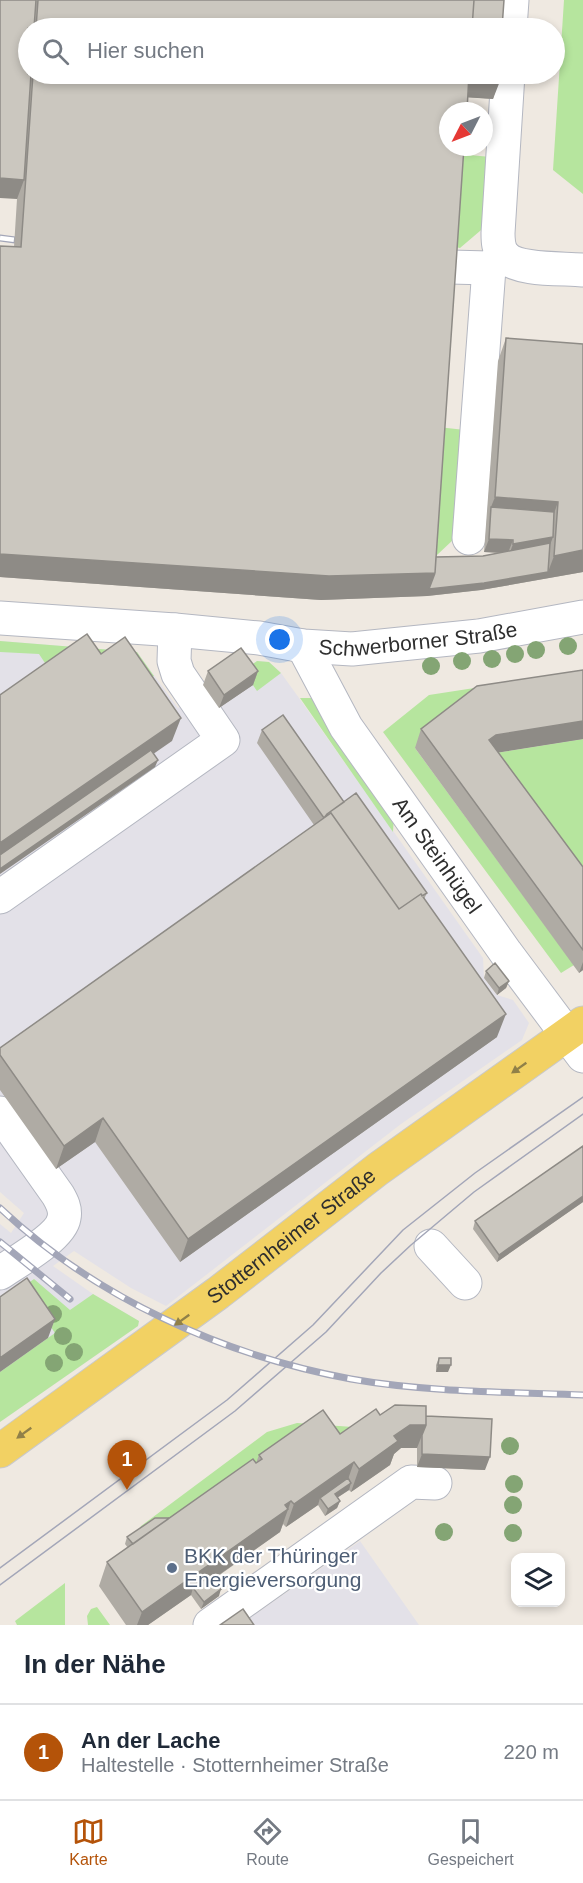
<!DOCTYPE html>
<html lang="de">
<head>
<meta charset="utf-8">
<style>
	body { margin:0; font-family:Helvetica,sans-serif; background:#f6f6f7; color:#1f2937 }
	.controls { position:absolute; right:18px; bottom:18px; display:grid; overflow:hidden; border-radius:12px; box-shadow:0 3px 9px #0003 }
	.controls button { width:54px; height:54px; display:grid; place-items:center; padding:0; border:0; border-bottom:2px solid #e0e1e3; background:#fff; color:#1f2937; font:30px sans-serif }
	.compass { position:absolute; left:439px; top:102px; width:54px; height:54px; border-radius:50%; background:#fff; box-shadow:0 3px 9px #0003; rotate:228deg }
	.you { position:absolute; left:280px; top:640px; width:21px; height:21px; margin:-15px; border:4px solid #fff; border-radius:50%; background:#1a73e8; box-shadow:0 0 0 9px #1a73e833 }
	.badge { display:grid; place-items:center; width:39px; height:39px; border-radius:50%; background:#b45309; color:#fff; font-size:20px; font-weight:700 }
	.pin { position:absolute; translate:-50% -50px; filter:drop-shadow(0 2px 3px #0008) }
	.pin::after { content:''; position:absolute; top:32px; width:21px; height:18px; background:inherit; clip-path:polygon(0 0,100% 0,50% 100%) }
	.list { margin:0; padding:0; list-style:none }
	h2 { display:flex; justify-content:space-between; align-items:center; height:78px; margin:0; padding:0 24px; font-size:26px }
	h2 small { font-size:20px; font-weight:400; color:#747a83 }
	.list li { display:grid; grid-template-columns:39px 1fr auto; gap:18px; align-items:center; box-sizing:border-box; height:96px; padding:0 24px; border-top:2px solid #e0e1e3 }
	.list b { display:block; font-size:22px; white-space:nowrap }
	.list p { margin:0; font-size:20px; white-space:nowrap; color:#747a83 }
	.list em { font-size:20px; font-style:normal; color:#747a83 }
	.icon { flex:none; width:33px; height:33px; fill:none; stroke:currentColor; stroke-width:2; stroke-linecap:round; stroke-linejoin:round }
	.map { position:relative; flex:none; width:583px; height:1625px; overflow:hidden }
	.search { position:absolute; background:#fff; box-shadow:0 3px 9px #0003; left:18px; right:18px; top:18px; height:66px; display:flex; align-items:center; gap:15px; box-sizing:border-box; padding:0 21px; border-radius:33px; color:#747a83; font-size:22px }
	.sheet { height:174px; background:#fff }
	nav { display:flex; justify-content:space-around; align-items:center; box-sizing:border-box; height:84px; border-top:2px solid #e0e1e3; background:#fff; font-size:16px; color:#747a83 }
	nav a { display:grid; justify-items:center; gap:3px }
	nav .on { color:#b45309 }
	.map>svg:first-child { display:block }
</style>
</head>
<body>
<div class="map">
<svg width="583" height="1625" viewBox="0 0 583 1625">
	<rect width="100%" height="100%" fill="#efe9e1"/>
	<path fill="#e3e1e8" d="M0,641l137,11 41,56 27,-19 38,-19 14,-9 12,1 12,11 18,25 184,260 1,20 13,17 16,5 16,23 -7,17 -121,84 -235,182 -35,-18 -57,-37 -21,15 40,28 46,27 -1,5 -138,96v-198l11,9 13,-20 -24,-21z
		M360,1541l59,84h-179z"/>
	<path fill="#b6e59e" d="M564,0h19v194l-30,-24z
		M458,154l33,3 -4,68 -27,23 -9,-2z
		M438,427l27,3 -11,109 -17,16h-7z
		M0,641l137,11 17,24 -7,5 -94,-6 -14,-21 -39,-2z
		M257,661l12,1 12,11 -24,18 -14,-20z
		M583,671l-168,77 159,217 -13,8 -178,-241 46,-37z
		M300,698h12l82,117 -1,17z
		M583,739v157l-94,-142z
		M34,1279l36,31 23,-16 46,27 -1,5 -138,96v-50l55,-39 -32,-46z
		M297,1423l70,5 -195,106 -34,-3 3,-5 126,-94z
		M65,1583v42h-48l-2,-4z
		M97,1607l13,18h-22l-1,-9 4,-7z"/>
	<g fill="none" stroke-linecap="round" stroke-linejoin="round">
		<g stroke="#b4b7c1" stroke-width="35">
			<g id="minor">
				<path d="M510,28l2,-28"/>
				<path d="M508,74l-10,159c0,8 0,16 6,23 13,15 59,12 79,14"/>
				<path d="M450,267l39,1 15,-12"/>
				<path d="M469,538l20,-270"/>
				<path id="s1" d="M0,618l175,12 84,8 44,8 49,3 127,-13 104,-19"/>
				<path id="s2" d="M303,646l43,81 160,226 77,103"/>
				<path d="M0,897l223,-157 -45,-66 -4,-13 1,-31"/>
				<path d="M0,1113l58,82c4,7 8,14 6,23 -3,19 -48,44 -64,55"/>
				<path d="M431,1246l34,37"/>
				<path d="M210,1625l201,-143 24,1"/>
			</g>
		</g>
		<g stroke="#c9c9c9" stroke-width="35">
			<g id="major">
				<path id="s3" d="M0,1451l218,-158 160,-124 205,-146"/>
			</g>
		</g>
		<use href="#minor" stroke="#fff" stroke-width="33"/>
		<use href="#major" stroke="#f2d163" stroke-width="33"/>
		<path stroke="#a3a6b8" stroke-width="1.5" d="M0,1568l227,-168 86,-75 90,-95 72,-57 108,-76
			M0,1585l235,-174 91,-79 55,-59 30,-28 63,-53 109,-78"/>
		<g stroke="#a3a6b8" stroke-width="7">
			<path id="rail" d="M0,238l30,4
				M0,1208c96,90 222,147 351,171 74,13 157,13 232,16
				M0,1242l70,57"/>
		</g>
		<use href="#rail" stroke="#fff" stroke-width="4.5" stroke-dasharray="14" stroke-linecap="butt"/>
	</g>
	<g fill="#84a574">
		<circle cx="568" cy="646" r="9"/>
		<circle cx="536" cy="650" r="9"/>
		<circle cx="515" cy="654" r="9"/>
		<circle cx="492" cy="659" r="9"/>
		<circle cx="462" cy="661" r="9"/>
		<circle cx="431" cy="666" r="9"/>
		<circle cx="53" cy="1314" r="9"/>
		<circle cx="63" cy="1336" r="9"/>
		<circle cx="74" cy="1352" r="9"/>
		<circle cx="54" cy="1363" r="9"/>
		<circle cx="510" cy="1446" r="9"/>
		<circle cx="514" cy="1484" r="9"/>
		<circle cx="513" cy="1505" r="9"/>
		<circle cx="444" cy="1532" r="9"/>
		<circle cx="513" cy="1533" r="9"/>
	</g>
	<path fill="#afaba4" d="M0,0h504l-2,28h-474v46h472l-7,25 -26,-2 -31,460 47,-1 16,-3 -15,-1 14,-191 8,-23 77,234 -102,18 -54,6 -106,4 -321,-23v-331l14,1 3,-48z
		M583,670v69l-85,13 85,115v103l-4,3 -164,-225 6,-19z
		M208,671h50l-5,14 -34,23 -16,-23z
		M262,730l82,72 83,91 -3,6 73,138 -317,225 -85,-120 -39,27 -56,-79v-42l314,-223 -57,-82z
		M486,971l23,10 -3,7 -9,7 -13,-17z
		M583,1146v56l-86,60 -24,-33 2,-8z
		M439,1358l9,14h-12v-7z
		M380,1415l46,1 59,54 -68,-3v-19h-16l-7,6 -4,11 -39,27 -2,-2 -12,8 3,3 -3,7 -12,8 -7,-11 -32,22 -3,-3 -3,8 -66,47 5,17 -18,13 -10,-14 -43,30h-22l-27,-39 8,-24 21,-14 -3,-4 2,-7 41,-18 88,-56 3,-8 81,-21z"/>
	<path fill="#8e8b86" d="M469,78l31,3 -7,18 -31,-2z
		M0,178l24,2 -7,19 -17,-1z
		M495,497l63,5 -8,23 -59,-18z
		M553,537l-5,13 -40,8 5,-14z
		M489,539l24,1 -5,13 -24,-1z
		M583,550v22l-102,18 -54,6 -106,4 -321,-23v-23l435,19 113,-1 6,-16z
		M258,671l-5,14 -34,23 5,-13z
		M181,718l-9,23 -172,119v-17z
		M583,721v18l-94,15v-14l7,-5z
		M158,760l-3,7 -155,107v-5z
		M583,962v8l-4,3z
		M509,981l-3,7 -9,7 2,-7z
		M506,1014l-9,23 -317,225 8,-23z
		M103,1118l-8,24 -39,27 8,-23z
		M583,1196v6l-86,60 2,-7z
		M55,1319l-7,19 -48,34v-14z
		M438,1365h13l-3,7h-12z
		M410,1425h16l-9,23h-16l-7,6 -4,11 -39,27 8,-23 35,-33z
		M422,1454l68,3 -5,13 -68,-3z
		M354,1462l-8,23 -26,13 -2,7 -32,22 8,-23z
		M351,1483l-2,7 -17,11 3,-7z
		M291,1501l-11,31 -84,59 -3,-3 -2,7 -43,30h-11l5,-13z
		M340,1501l-3,7 -12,8 3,-7z
		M221,1589l-2,7 -18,13 3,-7z"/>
	<path fill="#cbc7bf" stroke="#8e8b86" stroke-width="1.5" d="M0,0h36l-2,28h-6v46h3l-7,106 -24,-2z
		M38,0h436l-2,28h-436z
		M474,0h30l-2,28h-30z
		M33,74h436l-2,37h-19v36h16l-29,426 -106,3 -329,-22v-308l21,1z
		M469,74h31v7l-31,-3z
		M506,338l77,6v206l-29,6 4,-54 -63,-5z
		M491,507l63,5 -1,25 -40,7v-4l-24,-1z
		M550,543l-2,29 -64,11 -55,6 6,-16 1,-16 47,-1z
		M87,634l14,20 24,-17 56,81 -181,125v-148z
		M241,648l17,23 -34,24 -16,-24z
		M583,670v51l-87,14 -7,5 94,127v83l-162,-221 56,-43z
		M283,715l61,87 -17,12 -3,4 -62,-88z
		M151,750l7,10 -158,109v-14z
		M356,793l71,100 -5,3 -1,-2 -22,15 -68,-96 -3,2 -1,-1z
		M331,813l68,96 22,-15 85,120 -318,225 -85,-121 -39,28 -64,-91v-7z
		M495,963l14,18 -10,7 -13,-17z
		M583,1146v50l-84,59 -24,-34z
		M27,1278l28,41 -55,39v-61z
		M439,1358h12v7h-13z
		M395,1405l31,1v19h-16l-16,11 4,5 -39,28 -5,-7 -60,42 -3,-3 -6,4 3,4 -146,103 -35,-50 146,-103 3,4 6,-4 -3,-4 64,-45 17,24 36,-25 4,6z
		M426,1416l66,3 -2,38 -68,-3v-19l4,-10z
		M348,1478l3,5 -16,11 5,7 -12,8 -8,-11z
		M155,1518h13v1l-35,25 -6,-7z
		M211,1575l10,14 -17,13 -11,-14z
		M243,1609l11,16h-34z"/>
	<defs><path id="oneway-solid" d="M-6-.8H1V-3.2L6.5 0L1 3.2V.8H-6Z" transform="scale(1.5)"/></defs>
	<g fill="#908048">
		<use href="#oneway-solid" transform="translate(519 1068) rotate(145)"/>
		<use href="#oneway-solid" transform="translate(182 1320) rotate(144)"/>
		<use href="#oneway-solid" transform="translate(24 1433) rotate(144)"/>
	</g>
	<circle fill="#5c6f8a" stroke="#fff" stroke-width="2" cx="172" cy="1568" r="6"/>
	<g text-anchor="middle" stroke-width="4.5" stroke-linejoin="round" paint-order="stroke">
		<g font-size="21" fill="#2e2e2e" stroke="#fff">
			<text dy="7" stroke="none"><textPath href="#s1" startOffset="420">Schwerborner Straße</textPath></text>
			<text dy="7" stroke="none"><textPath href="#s2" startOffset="249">Am Steinhügel</textPath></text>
			<text dy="7" stroke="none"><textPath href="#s3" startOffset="362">Stotternheimer Straße</textPath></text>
		</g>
		<g font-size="21" fill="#4e5e75" stroke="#fff" text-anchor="start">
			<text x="184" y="1563">BKK der Thüringer<tspan x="184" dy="24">Energieversorgung</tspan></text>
		</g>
	</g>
</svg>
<div class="controls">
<button><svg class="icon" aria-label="layers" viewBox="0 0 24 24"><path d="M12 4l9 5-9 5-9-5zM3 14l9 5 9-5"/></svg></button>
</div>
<svg class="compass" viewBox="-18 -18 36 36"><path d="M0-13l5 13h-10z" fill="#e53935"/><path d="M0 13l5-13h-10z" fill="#747a83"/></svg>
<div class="you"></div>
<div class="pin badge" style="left:127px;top:1490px">1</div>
<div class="search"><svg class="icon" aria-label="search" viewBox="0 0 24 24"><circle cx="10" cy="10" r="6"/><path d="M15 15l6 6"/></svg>Hier suchen</div>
</div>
<section class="sheet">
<h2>In der Nähe<small></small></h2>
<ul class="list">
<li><span class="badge">1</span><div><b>An der Lache</b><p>Haltestelle · Stotternheimer Straße</p></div><em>220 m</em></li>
</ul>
</section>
<nav>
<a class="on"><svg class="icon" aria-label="map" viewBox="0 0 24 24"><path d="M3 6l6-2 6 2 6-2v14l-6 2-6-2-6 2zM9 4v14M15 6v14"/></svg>Karte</a>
<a><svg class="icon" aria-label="directions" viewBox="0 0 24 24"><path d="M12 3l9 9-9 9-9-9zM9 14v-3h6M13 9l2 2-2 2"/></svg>Route</a>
<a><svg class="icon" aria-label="saved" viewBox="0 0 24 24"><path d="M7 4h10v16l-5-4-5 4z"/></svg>Gespeichert</a>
</nav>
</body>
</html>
